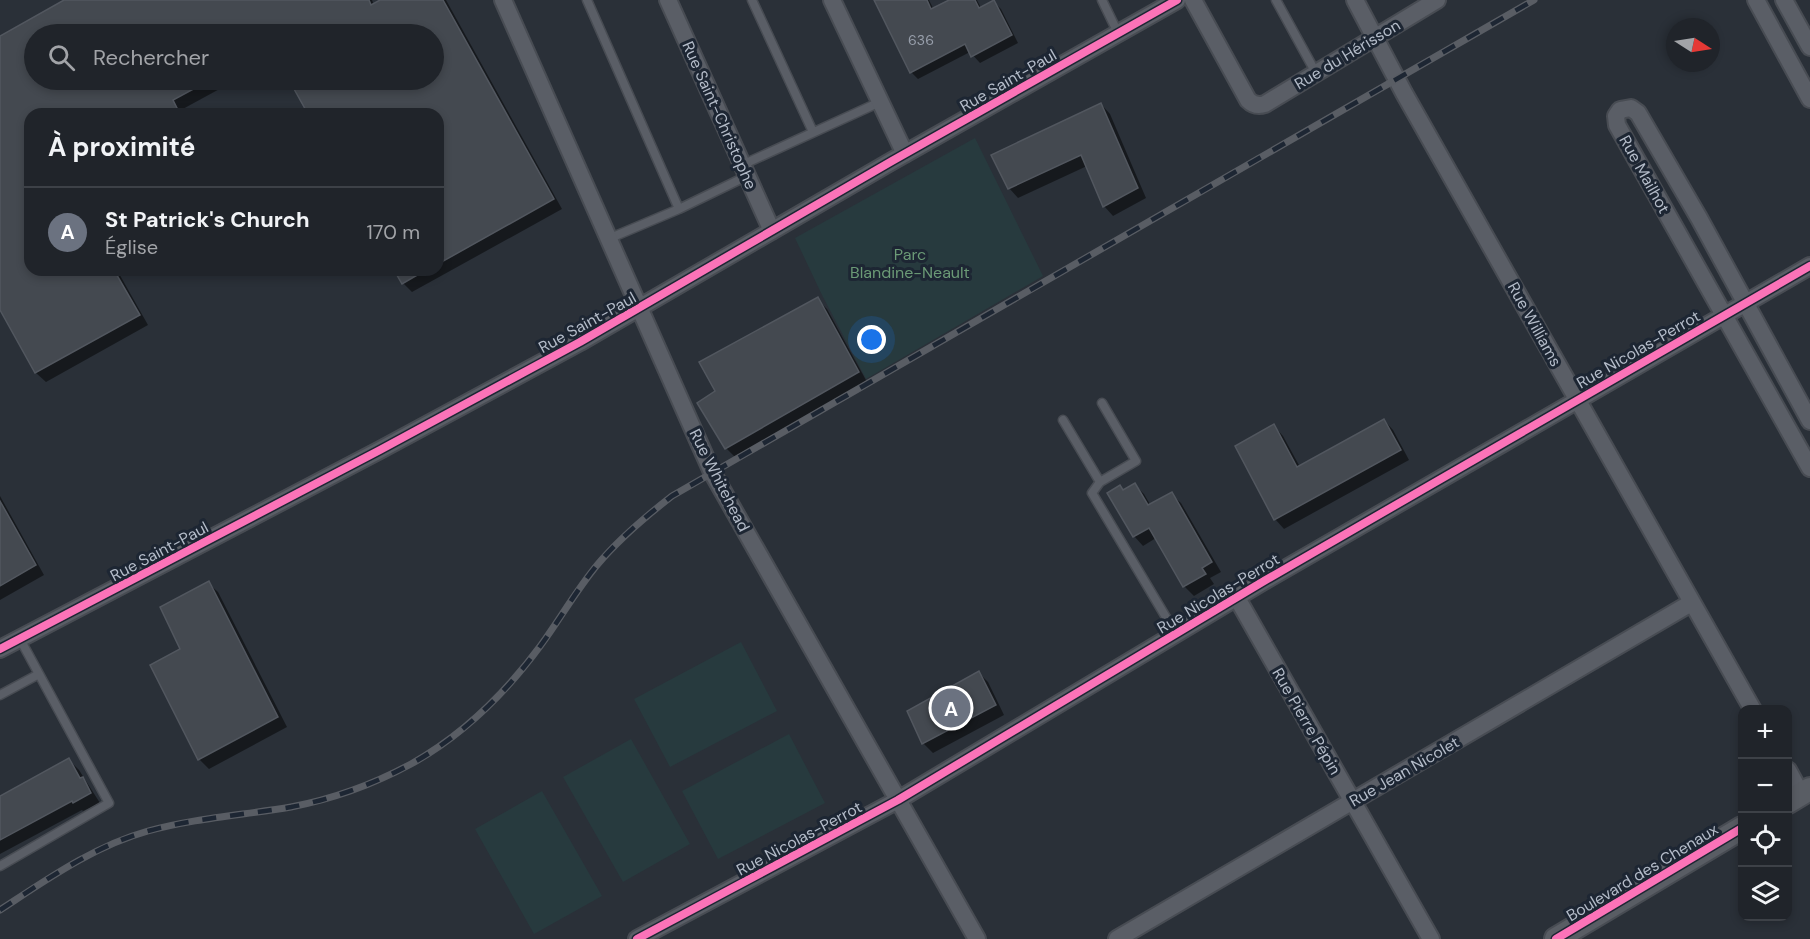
<!DOCTYPE html>
<html lang="fr">
<head>
<meta charset="utf-8">
<style>
	body { margin:0; font-family:"DM Sans",sans-serif; background:#282c32; color:#f1f3f6 }
	.controls { position:absolute; right:18px; bottom:18px; display:grid; overflow:hidden; border-radius:12px; box-shadow:0 3px 9px #0003 }
	.controls button { width:54px; height:54px; display:grid; place-items:center; padding:0; border:0; border-bottom:2px solid #3d4147; background:#20242a; color:#f1f3f6; font:30px sans-serif }
	.compass { position:absolute; left:1666px; top:18px; width:54px; height:54px; border-radius:50%; background:#20242a; box-shadow:0 3px 9px #0003; rotate:102deg }
	.you { position:absolute; left:872px; top:340px; width:21px; height:21px; margin:-15px; border:4px solid #fff; border-radius:50%; background:#1a73e8; box-shadow:0 0 0 9px #1a73e833 }
	.badge { display:grid; place-items:center; width:39px; height:39px; border-radius:50%; background:#2563eb; color:#fff; font-size:20px; font-weight:700 }
	.pin { position:absolute; translate:-50% -50%; border:3px solid #fff; box-shadow:0 2px 6px #0006 }
	.list { margin:0; padding:0; list-style:none }
	h2 { display:flex; justify-content:space-between; align-items:center; height:78px; margin:0; padding:0 24px; font-size:26px }
	h2 small { font-size:20px; font-weight:400; color:#a2a4a8 }
	.list li { display:grid; grid-template-columns:39px 1fr auto; gap:18px; align-items:center; box-sizing:border-box; height:90px; padding:0 24px; border-top:2px solid #3d4147 }
	.list b { display:block; font-size:22px; white-space:nowrap }
	.list p { margin:0; font-size:20px; white-space:nowrap; color:#a2a4a8 }
	.list em { font-size:20px; font-style:normal; color:#a2a4a8 }
	.icon { flex:none; width:33px; height:33px; fill:none; stroke:currentColor; stroke-width:2; stroke-linecap:round; stroke-linejoin:round }
	.map { position:relative; flex:none; width:1810px; height:939px; overflow:hidden }
	.search { position:absolute; background:#20242a; box-shadow:0 3px 9px #0003; left:24px; top:24px; width:420px; height:66px; display:flex; align-items:center; gap:15px; box-sizing:border-box; padding:0 21px; border-radius:33px; color:#a2a4a8; font-size:22px }
	.panel { position:absolute; background:#20242a; box-shadow:0 3px 9px #0003; left:24px; top:108px; width:420px; height:168px; border-radius:18px }
	.map>svg:first-child { display:block }
</style>
</head>
<body>
<div class="map">
<svg width="1810" height="939" viewBox="0 0 1810 939">
	<rect width="100%" height="100%" fill="#2a3038"/>
	<path fill="#273a3e" d="M975,138l68,138 -177,103 -44,-84 -27,-57z
		M741,642l36,69 -107,56 -36,-68z
		M789,734l36,69 -107,56 -36,-68z
		M631,739l59,105 -67,38 -60,-105z
		M542,791l60,105 -68,38 -59,-105z"/>
	<path fill="#0007" d="M67,0h305l2,5 9,-5h63l116,209 -150,83 -9,-9 -7,-13h42v-156h-128l-20,-34h144v-46h-400v46h202l-55,30 2,4h-153v156h87l31,55 -102,57 -10,-9 -36,-66v-270z
		M876,0h53l5,10 18,-10h25l4,8 13,-6 7,7 17,34 -38,20 -10,-11 -52,27 -7,-7z
		M1101,104l9,10 36,84 -33,18 -9,-10 -17,-40 -69,32 -9,-10z
		M817,299l10,10 40,73 -132,75 -9,-9 -9,-57z
		M1384,420l9,10 16,30 -125,69 -9,-10 -1,-93 9,10 17,31z
		M1135,485l9,9 7,12 20,-12 10,9 40,69 -11,6 4,6 -20,12 -9,-9 -29,-49 -13,8 -9,-10 -14,-49 4,4z
		M0,496l44,79 -44,25z
		M208,583l10,9 69,135 -78,42 -10,-10 -47,-93 30,-17z
		M979,673l9,9 16,33 -71,38 -10,-10 -14,-31z
		M69,760l10,10 21,33 -17,8 -1,-1 -82,44v-57z"/>
	<path fill="#444950" stroke="#52575f" stroke-width="1.5" d="M64,0h305l2,5 9,-5h63l111,199 -116,65v-150h-130l-19,-34h145v-46h-400v46h176l-37,20 7,14h-150v156h84l26,45 -105,58 -35,-63v-274z
		M874,0h53l4,9 18,-9h26l4,8 15,-8 18,35 -41,22 -6,-13 -55,29z
		M1101,103l37,85 -35,19 -22,-52 -73,34 -17,-34z
		M394,270h32l-24,14z
		M818,297l41,75 -134,77 -28,-46 18,-12 -16,-29z
		M1384,419l17,31 -127,70 -39,-74 39,-22 23,43z
		M1135,483l13,22 24,-13 40,70 -10,6 4,6 -23,13 -34,-59 -16,9 -26,-44 13,-8 3,5z
		M0,501l36,64 -36,21z
		M209,581l69,136 -80,43 -48,-95 30,-16 -20,-42z
		M979,671l17,34 -74,39 -15,-33z
		M69,758l11,20 3,-1 8,16 -18,10 -1,-2 -72,39v-44z"/>
	<g fill="none" stroke-linecap="round" stroke-linejoin="round">
		<g stroke="#484c53" stroke-width="11">
			<path id="lane" d="M587,0l92,209
				M752,0l61,132
				M1102,0l16,33
				M1276,0l40,73
				M742,165l138,-63
				M608,239l71,-30 68,-33
				M1102,403l34,58 -36,21 -8,11 84,141
				M1063,420l37,62
				M0,695l39,-21 -19,-35
				M0,866l109,-63 -70,-129"/>
		</g>
		<g stroke="#484c53" stroke-width="20">
			<path id="street" d="M503,0l209,472 265,467
				M668,0l104,231
				M832,0l73,154
				M1193,0l55,100c5,5 11,6 17,4l172,-104
				M1355,0l49,93 349,617
				M1756,0l54,99
				M1784,0l26,47
				M1810,421l-111,-203 -61,-105 -7,-5 -11,2 -4,6 1,9 193,343
				M1237,598l194,341
				M0,649l380,-199 200,-108 312,-181 285,-161
				M1788,770l13,24
				M637,939l261,-139 366,-219 546,-315
				M1117,939l574,-336"/>
		</g>
		<g stroke="#484c53" stroke-width="26">
			<path id="secondary" d="M1788,802l22,-13
				M1556,939l186,-111"/>
		</g>
		<use href="#lane" stroke="#5a5e66" stroke-width="8"/>
		<use href="#street" stroke="#5a5e66" stroke-width="16"/>
		<use href="#secondary" stroke="#595d64" stroke-width="22"/>
		<g stroke="#595d64" stroke-width="7">
			<path id="rail" d="M0,910c46,-30 94,-64 148,-79 47,-13 96,-16 143,-24 42,-8 83,-23 120,-43 52,-29 94,-70 130,-119 19,-26 36,-56 57,-81 22,-26 47,-47 74,-68l862,-496"/>
		</g>
		<use href="#rail" stroke="#1d2633" stroke-width="4.5" stroke-dasharray="14" stroke-linecap="butt"/>
		<g stroke="#1d2633" stroke-width="11">
			<path id="cycleway" d="M0,649l380,-199 200,-108 312,-181 285,-161
				M637,939l261,-139 366,-219 546,-315
				M1556,939l186,-111"/>
		</g>
		<use href="#cycleway" stroke="#fb73b8" stroke-width="8"/>
	</g>
	<g text-anchor="middle" stroke-width="6" stroke-linejoin="round" paint-order="stroke">
		<g font-size="14" fill="#989fab">
			<text x="921" y="45">636</text>
		</g>
		<g font-size="16" fill="#b4bcc9" stroke="#1d2633">
			<text transform="translate(1347 54) rotate(-31)" y="6">Rue du Hérisson</text>
			<text transform="translate(1008 80) rotate(-30)" y="6">Rue Saint-Paul</text>
			<text transform="translate(720 115) rotate(66)" y="6">Rue Saint-Christophe</text>
			<text transform="translate(1645 174) rotate(61)" y="6">Rue Mailhot</text>
			<text transform="translate(587 322) rotate(-29)" y="6">Rue Saint-Paul</text>
			<text transform="translate(1535 324) rotate(61)" y="6">Rue Williams</text>
			<text transform="translate(1638 349) rotate(-30)" y="6">Rue Nicolas-Perrot</text>
			<text transform="translate(720 480) rotate(63)" y="6">Rue Whitehead</text>
			<text transform="translate(159 551) rotate(-28)" y="6">Rue Saint-Paul</text>
			<text transform="translate(1218 593) rotate(-31)" y="6">Rue Nicolas-Perrot</text>
			<text transform="translate(1307 721) rotate(60)" y="6">Rue Pierre Pépin</text>
			<text transform="translate(1404 771) rotate(-30)" y="6">Rue Jean Nicolet</text>
			<text transform="translate(799 838) rotate(-28)" y="6">Rue Nicolas-Perrot</text>
			<text transform="translate(1642 872) rotate(-31)" y="6">Boulevard des Chenaux</text>
		</g>
		<g font-size="16" fill="#6b9a76" stroke="#1d2633">
			<text x="910" y="260">Parc<tspan x="910" dy="18">Blandine-Neault</tspan></text>
		</g>
	</g>
</svg>
<div class="controls">
<button>+</button>
<button>−</button>
<button><svg class="icon" aria-label="locate" viewBox="0 0 24 24"><circle cx="12" cy="12" r="6"/><path d="M12 2v4M12 18v4M2 12h4M18 12h4"/></svg></button>
<button><svg class="icon" aria-label="layers" viewBox="0 0 24 24"><path d="M12 4l9 5-9 5-9-5zM3 14l9 5 9-5"/></svg></button>
</div>
<svg class="compass" viewBox="-18 -18 36 36"><path d="M0-13l5 13h-10z" fill="#e53935"/><path d="M0 13l5-13h-10z" fill="#a2a4a8"/></svg>
<div class="you"></div>
<div class="pin badge" style="left:951px;top:708px;background:#6b7280">A</div>
<div class="search"><svg class="icon" aria-label="search" viewBox="0 0 24 24"><circle cx="10" cy="10" r="6"/><path d="M15 15l6 6"/></svg>Rechercher</div>
<section class="panel">
<h2>À proximité<small></small></h2>
<ul class="list">
<li><span class="badge" style="background:#6b7280">A</span><div><b>St Patrick's Church</b><p>Église</p></div><em>170 m</em></li>
</ul>
</section>
</div>
</body>
</html>
